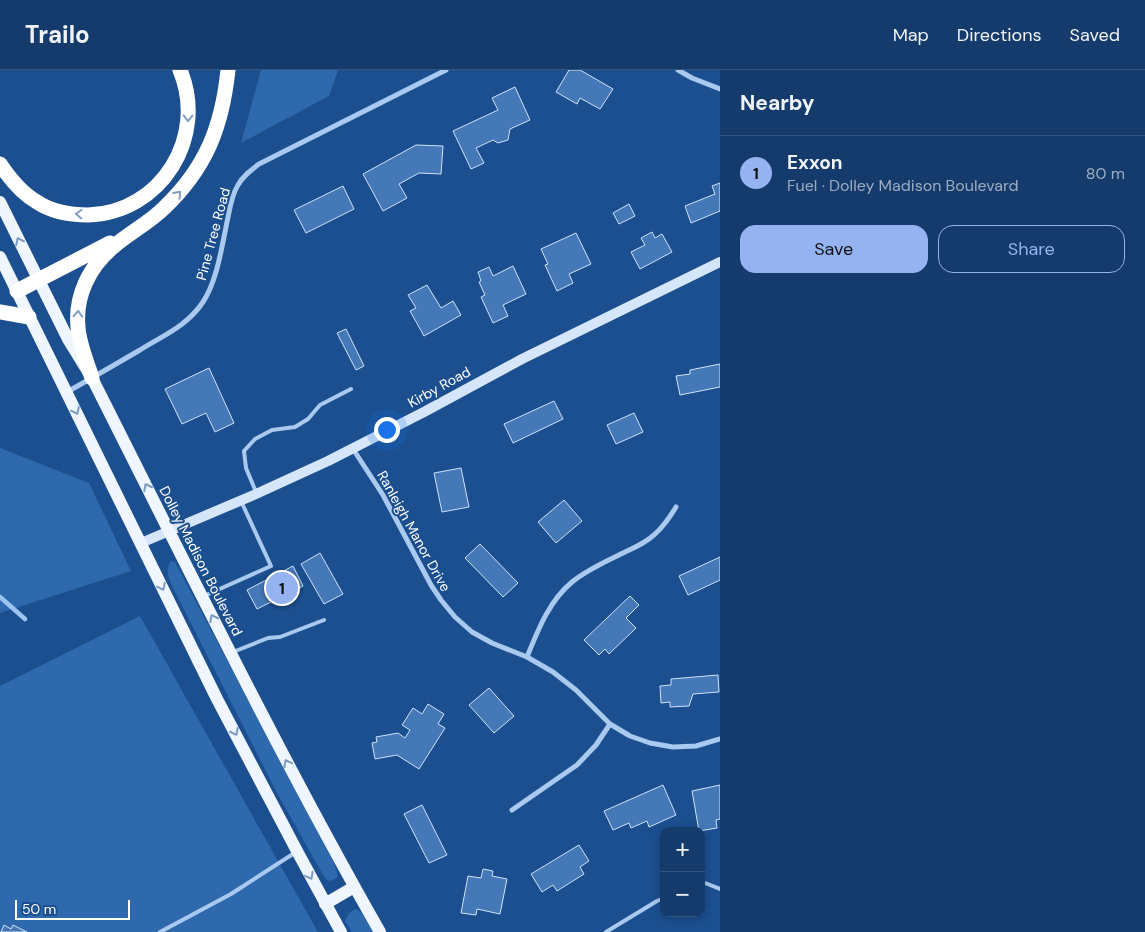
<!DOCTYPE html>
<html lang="en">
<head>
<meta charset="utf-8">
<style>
	body { margin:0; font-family:"DM Sans",sans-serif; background:#214673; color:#f1f3f6 }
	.controls { position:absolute; right:15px; bottom:15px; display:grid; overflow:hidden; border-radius:10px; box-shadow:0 2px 8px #0003 }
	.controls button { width:45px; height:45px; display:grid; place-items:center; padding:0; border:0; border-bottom:1px solid #33557e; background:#143b6b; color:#f1f3f6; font:25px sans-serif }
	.scale { position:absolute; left:15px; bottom:12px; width:115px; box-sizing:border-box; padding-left:5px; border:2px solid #fff; border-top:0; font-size:14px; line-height:18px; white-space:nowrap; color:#fff; -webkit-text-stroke:4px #1b4f8f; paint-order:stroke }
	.you { position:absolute; left:386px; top:359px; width:18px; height:18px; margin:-12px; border:4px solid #fff; border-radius:50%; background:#1a73e8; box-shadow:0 0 0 8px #1a73e833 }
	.badge { display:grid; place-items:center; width:32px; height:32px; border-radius:50%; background:#95b2f1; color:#111; font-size:16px; font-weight:700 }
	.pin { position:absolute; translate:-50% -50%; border:2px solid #fff; box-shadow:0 1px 5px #0006 }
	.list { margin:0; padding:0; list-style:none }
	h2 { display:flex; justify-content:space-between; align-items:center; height:65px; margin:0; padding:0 20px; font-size:21px }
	h2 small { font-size:16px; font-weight:400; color:#9dadc1 }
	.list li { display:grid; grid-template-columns:32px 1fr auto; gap:15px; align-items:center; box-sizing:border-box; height:75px; padding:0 20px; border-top:1px solid #33557e }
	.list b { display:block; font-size:19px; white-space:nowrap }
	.list p { margin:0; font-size:16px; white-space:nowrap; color:#9dadc1 }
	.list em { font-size:16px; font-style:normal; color:#9dadc1 }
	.actions { display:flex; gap:10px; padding:15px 20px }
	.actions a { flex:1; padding:11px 0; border:1px solid #95b2f1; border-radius:15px; text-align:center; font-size:18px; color:#95b2f1 }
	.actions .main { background:#95b2f1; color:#111 }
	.map { position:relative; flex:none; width:720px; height:862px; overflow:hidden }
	header { display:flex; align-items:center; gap:30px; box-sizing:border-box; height:70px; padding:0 25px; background:#143b6b; border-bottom:1px solid #33557e }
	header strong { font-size:24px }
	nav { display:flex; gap:28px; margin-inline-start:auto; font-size:18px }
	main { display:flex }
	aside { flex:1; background:#143b6b }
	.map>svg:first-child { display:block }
</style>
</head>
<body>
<header>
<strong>Trailo</strong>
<nav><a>Map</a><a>Directions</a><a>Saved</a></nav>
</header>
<main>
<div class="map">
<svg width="720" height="862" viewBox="0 0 720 862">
	<rect width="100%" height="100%" fill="#1b4f8f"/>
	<path fill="#2e69ad" d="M261,0h77l-9,26 -88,47z
		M0,378l89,35 42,88 -131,42z
		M171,491l4,1 158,299 4,11 1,5 -3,2 -5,2 -4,-2 -3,-4 -46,-82 -104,-205c-4,-9 -9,-18 -2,-27z
		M140,546l178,316h-318v-246z
		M355,839l6,3 12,20h-21l-7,-11 4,-8z"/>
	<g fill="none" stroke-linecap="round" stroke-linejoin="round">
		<path stroke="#9cc4f0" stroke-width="4.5" d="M0,527l25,22"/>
	</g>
	<path fill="#4478b7" stroke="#cfe3fa" d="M569,0h11l33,19 -13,20 -20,-11 -3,6 -21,-12z
		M515,17l15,33 -20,9 -2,11 -10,3 -5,-3 -17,8 8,15 -13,6 -18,-38 45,-21 -6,-12z
		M416,75l27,1 -2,28 -22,-1 -20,11 8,14 -24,13 -20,-37z
		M720,113v28l-29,12 -6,-17 30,-12 -3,-8z
		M343,116l11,23 -48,24 -12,-23z
		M629,134l6,12 -16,8 -6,-11z
		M652,162l3,6 7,-4 10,18 -32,17 -9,-17 14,-7 -4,-7z
		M576,163l15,31 -22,10 4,9 -16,8 -12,-26 3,-1 -7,-15z
		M513,196l13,28 -23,11 5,11 -15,7 -12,-26 4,-2 -6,-13 2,-1 -3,-9 11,-5 4,9z
		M427,215l14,23 12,-7 8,14 -37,21 -14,-25 6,-3 -8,-13z
		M346,259l18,37 -8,4 -19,-37z
		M720,294v23l-40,8 -4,-19 14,-2v-4z
		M209,298l25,55 -19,9 -9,-19 -24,11 -17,-35z
		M554,331l9,18 -50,24 -9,-19z
		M634,343l9,19 -27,12 -9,-19z
		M461,398l8,39 -27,5 -8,-39z
		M564,430l18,21 -26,22 -18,-21z
		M480,474l38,39 -15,14 -38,-39z
		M320,483l23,41 -19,10 -23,-40z
		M720,487v23l-32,15 -9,-19z
		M293,496l10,20 -46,23 -10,-19z
		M630,526l9,9 -13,13 10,10 -27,26 -4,-5 -6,6 -15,-15z
		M718,605l1,17 -26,2 -4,12 -19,1v-5l-9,1 -1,-17 11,-1v-6z
		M489,618l25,28 -20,17 -25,-28z
		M428,634l16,10 -6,10 7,4 -26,41 -22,-14 -22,4 -3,-16 5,-1 -1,-5 22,-4 7,5 5,-8 -8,-5 11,-17 9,6z
		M663,715l13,30 -27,12 -2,-6 -16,7 -2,-5 -16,7 -9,-19z
		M720,715v34l-4,1 1,8 -18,3 -7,-40z
		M422,735l25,50 -18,8 -25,-49z
		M579,775l10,16 -9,6 4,7 -27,17 -4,-6 -11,7 -11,-18z
		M483,799l10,2 -1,5 15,3 -7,35 -23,-5 -1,6 -15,-2 7,-37 13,2z
		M4,855l7,4 2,-4 14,7h-26z"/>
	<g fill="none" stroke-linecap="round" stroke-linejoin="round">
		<path stroke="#a9c9ee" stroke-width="4" d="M256,422l-10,-24 -2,-17 11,-12 17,-9 23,-3 13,-8 12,-14 31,-16
			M204,526l67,-30 -30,-65
			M233,582l35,-14 12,-1 44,-17
			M701,814l4,-1 15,6
			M160,862l71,-38 65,-42
			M606,862l51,-31 7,-3"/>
		<path stroke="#a9c9ee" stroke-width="5" d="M678,0l14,8 28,11
			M67,322c25,-14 49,-28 73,-42 24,-15 47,-24 63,-48 14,-21 19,-56 24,-80 3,-13 4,-26 11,-37 5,-9 13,-15 21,-21l187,-94
			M353,379l30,46 48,90 10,15 14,17 17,15 20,11 35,14 26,15 23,18 34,34 20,12 20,7 23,4 23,-1 24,-7
			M527,587c11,-27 22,-56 45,-75 16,-13 35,-21 53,-30 11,-5 22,-10 30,-18 9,-8 15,-17 21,-27
			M512,740l65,-45 19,-20 14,-21"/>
		<path stroke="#d6e6fa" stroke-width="10" d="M141,473l115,-49 72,-33 96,-49 98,-53 198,-97"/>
		<path stroke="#f0f6ff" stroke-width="12" d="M0,132l68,137 24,39c94,186 185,373 288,554
			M0,187l217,442 80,152 44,81
			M325,834l29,-17"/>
		<path stroke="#fff" stroke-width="15" d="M0,94c10,15 21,29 37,38 15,10 33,13 51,13 73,-2 120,-78 92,-145
			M17,221l93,-48
			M0,242l29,5
			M92,308c-5,-16 -13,-34 -14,-51 -3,-31 11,-60 35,-80 16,-14 36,-24 51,-39 42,-40 58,-81 64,-138"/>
	</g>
	<defs><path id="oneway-chevron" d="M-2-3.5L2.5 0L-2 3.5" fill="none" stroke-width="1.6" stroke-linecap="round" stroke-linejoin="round" transform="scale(1.25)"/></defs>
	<g stroke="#829ec1">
		<use href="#oneway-chevron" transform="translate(188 48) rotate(92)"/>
		<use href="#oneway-chevron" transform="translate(178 124) rotate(-48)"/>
		<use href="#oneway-chevron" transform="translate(79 144) rotate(-177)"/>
		<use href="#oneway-chevron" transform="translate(78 244) rotate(-87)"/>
	</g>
	<g stroke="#7b9ac1">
		<use href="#oneway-chevron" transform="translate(19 171) rotate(-116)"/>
		<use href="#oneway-chevron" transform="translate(76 341) rotate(64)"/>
		<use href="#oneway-chevron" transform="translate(147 417) rotate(-117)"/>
		<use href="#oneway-chevron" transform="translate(162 517) rotate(64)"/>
		<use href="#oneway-chevron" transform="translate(213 548) rotate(-117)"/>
		<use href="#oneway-chevron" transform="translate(235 662) rotate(63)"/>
		<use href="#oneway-chevron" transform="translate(287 693) rotate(-118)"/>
		<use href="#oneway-chevron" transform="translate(310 806) rotate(62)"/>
	</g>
	<g text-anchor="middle" stroke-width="4" stroke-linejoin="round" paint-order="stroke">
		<g font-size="14" fill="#fff" stroke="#1b4f8f">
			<text transform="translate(213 164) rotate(-75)" y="5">Pine Tree Road</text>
			<text transform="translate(439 317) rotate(-29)" y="5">Kirby Road</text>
			<text transform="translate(414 461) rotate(61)" y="5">Ranleigh Manor Drive</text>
			<text transform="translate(201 491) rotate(63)" y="5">Dolley Madison Boulevard</text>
		</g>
	</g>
</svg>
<div class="controls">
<button>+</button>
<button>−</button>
</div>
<div class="scale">50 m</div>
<div class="you"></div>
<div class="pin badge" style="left:282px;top:518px">1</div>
</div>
<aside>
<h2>Nearby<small></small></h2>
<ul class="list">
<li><span class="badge">1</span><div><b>Exxon</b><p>Fuel · Dolley Madison Boulevard</p></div><em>80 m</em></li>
</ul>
<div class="actions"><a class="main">Save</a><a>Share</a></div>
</aside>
</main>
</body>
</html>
